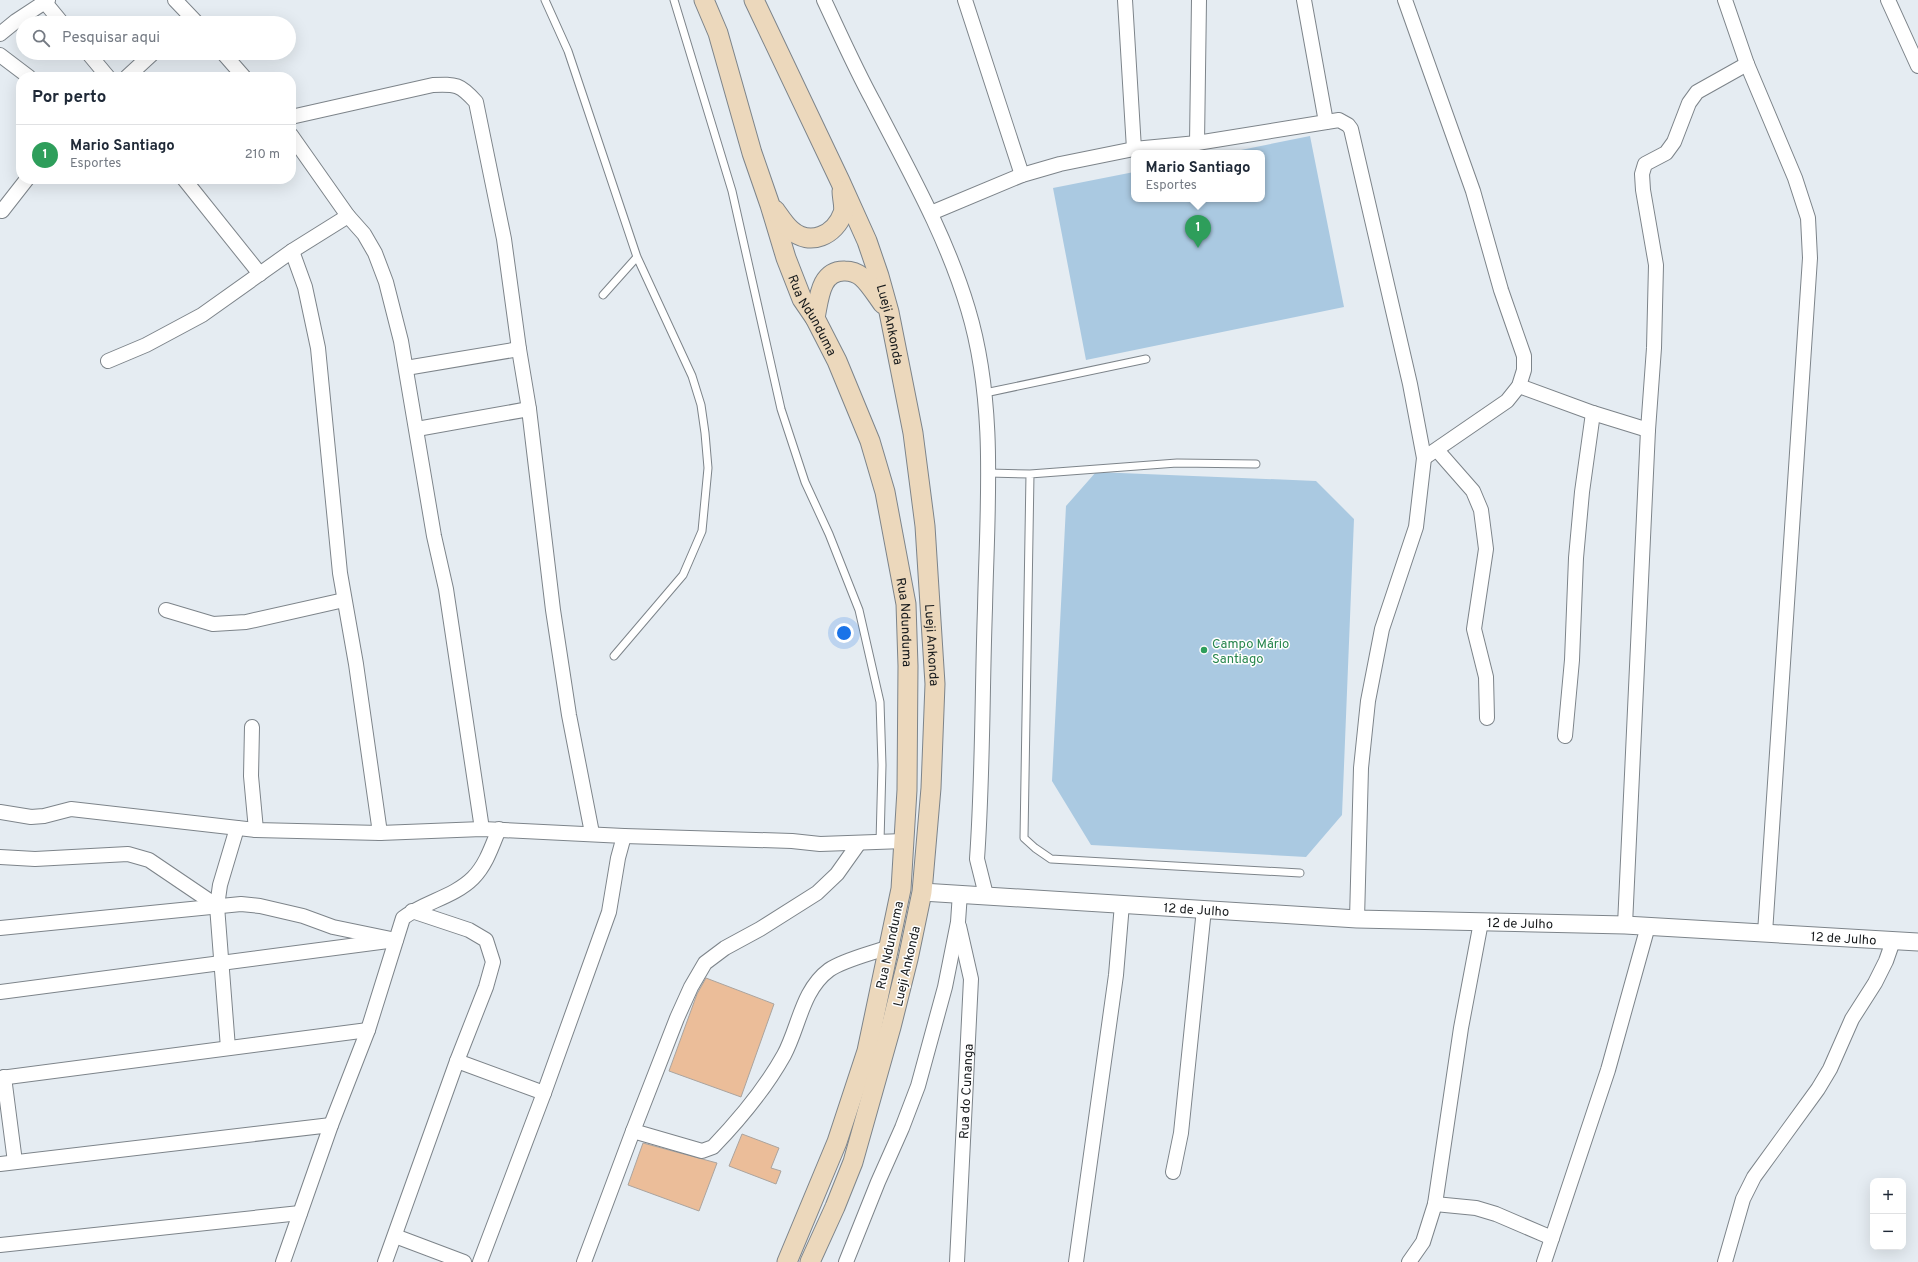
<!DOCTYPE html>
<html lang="pt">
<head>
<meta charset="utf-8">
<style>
	body { margin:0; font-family:Overpass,sans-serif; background:#f6f6f7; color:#1f2937 }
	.controls { position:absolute; right:12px; bottom:12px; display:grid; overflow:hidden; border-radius:8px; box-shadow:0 4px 16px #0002 }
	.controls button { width:36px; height:36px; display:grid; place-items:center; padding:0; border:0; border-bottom:1px solid #e0e1e3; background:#fff; color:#1f2937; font:20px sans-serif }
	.you { position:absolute; left:844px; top:633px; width:14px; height:14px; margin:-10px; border:3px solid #fff; border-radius:50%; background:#1a73e8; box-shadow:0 0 0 6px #1a73e833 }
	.badge { display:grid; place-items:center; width:26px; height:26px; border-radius:50%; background:#b45309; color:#fff; font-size:13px; font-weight:700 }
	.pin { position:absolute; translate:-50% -33px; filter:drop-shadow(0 1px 2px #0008) }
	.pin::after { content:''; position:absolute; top:21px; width:14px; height:12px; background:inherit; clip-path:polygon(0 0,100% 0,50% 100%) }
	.popup { position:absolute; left:1131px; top:150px; width:134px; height:52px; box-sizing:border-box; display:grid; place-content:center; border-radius:8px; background:#fff; filter:drop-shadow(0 1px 3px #0005); font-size:13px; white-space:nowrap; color:#747a83 }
	.popup b { font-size:15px; color:#1f2937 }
	.popup::after { content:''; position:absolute; left:50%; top:100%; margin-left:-8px; border:8px solid transparent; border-top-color:#fff }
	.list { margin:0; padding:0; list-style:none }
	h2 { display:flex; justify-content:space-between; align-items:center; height:52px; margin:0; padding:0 16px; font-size:17px }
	h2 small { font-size:13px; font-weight:400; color:#747a83 }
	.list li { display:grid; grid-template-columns:26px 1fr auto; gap:12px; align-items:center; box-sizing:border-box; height:60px; padding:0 16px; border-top:1px solid #e0e1e3 }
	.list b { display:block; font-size:15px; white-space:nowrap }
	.list p { margin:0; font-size:13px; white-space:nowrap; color:#747a83 }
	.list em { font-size:13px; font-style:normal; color:#747a83 }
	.icon { flex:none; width:22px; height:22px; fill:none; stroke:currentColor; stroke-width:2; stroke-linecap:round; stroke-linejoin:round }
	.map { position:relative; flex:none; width:1918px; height:1262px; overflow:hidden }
	.search { position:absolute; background:#fff; box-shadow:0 4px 16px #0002; left:16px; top:16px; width:280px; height:44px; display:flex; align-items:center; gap:10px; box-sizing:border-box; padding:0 14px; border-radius:22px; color:#747a83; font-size:15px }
	.panel { position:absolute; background:#fff; box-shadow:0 4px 16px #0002; left:16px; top:72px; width:280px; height:112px; border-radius:16px }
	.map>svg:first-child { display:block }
</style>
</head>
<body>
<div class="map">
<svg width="1918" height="1262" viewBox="0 0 1918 1262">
	<rect width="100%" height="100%" fill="#e5ecf2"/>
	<path fill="#aac9e1" d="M1310,136l34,171 -258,53 -33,-172 81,-16v27h128v-46h-36z
		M1096,472l220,9 38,38 -12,296 -36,42 -215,-12 -39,-64 14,-275z"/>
	<path fill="#ebbd99" stroke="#aba49e" d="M706,978l68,26 -33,93 -72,-26 28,-77z
		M742,1134l37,14 -8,20 10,3 -5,13 -47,-18z
		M643,1143l74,20 -18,48 -71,-26z"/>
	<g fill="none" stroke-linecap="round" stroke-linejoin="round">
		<g stroke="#7d848a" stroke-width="9">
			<path id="service" d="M545,0l23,51 69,206 55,119 9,29 4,28 3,35 -6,63 -19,44 -69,81
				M674,0l58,191 49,218 24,73 24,52 30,76 21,92 2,63 -2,77
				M603,295l34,-38
				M985,393l161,-34
				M988,473l42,1 147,-11 79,1
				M1030,474l-6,364 11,10 16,11 249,14"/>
		</g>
		<g stroke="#7d848a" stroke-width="16">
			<g id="minor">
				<path d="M43,0l19,23"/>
				<path d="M175,0l22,23"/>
				<path d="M824,0c16,34 31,68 49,101 35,68 73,134 95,208 29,96 19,200 17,299 -3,83 -2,167 -8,251l9,36"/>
				<path d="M965,0l57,175"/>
				<path d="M1125,0l9,149"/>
				<path d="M1304,0l22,122"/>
				<path d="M1405,0l68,191 28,99 23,66v14l-5,16 -12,15 -83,57"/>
				<path d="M1725,0l22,64 48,114 13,40 2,40 -45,675"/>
				<path d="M1888,0l30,66"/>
				<path d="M0,34l16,-13 32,-21"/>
				<path d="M88,53l20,24"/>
				<path d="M223,53l21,24"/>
				<path d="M0,55l29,22"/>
				<path d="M127,77l26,-24"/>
				<path d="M291,117l142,-32c23,-1 27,-1 43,17l28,137 15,110 10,60 24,201 16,105 23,118"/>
				<path d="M291,135l57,81 16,18 11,19 11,29 15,59 33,195 12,53 36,240"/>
				<path d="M1197,143l2,-143"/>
				<path d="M184,179l76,95"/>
				<path d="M2,211l25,-32"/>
				<path d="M931,213l91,-38 38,-11 74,-15 63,-6 142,-23 9,5 3,4 59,255 14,74 -8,69 -34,102 -14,72 -7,67 -4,151"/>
				<path d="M292,251l13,36 13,61 22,225 16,91 24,169"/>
				<path d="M108,361l38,-16 56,-30 90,-64 56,-35"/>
				<path d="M406,368l113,-19"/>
				<path d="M1519,386l74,27 55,17"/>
				<path d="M417,429l112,-20"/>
				<path d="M1437,450l36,41 8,19 5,39 -12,80 12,48 1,41"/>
				<path d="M166,610l47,14 33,-2 98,-22"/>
				<path d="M252,727l-1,49 5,54"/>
				<path d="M1565,736l7,-76 4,-102 6,-66 11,-79"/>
				<path d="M0,812l31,5 13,-1 27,-7 185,21 124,3 102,-4 142,7 168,5 28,3 84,-3"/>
				<path d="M0,857l35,2 93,-5 21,6 68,46"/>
				<path d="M1625,925l23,-495 6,-82 2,-83 -13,-75 -1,-16 3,-10 21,-11 8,-11 15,-39 8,-11 50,-28"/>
				<path d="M0,928l241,-24 19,2 43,10 30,11 63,13"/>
				<path d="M0,992l388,-51"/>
				<path d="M228,1048l-11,-142 3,-21 17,-57"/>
				<path d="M457,1061l87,32"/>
				<path d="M4,1077l11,85"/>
				<path d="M0,1078l368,-48"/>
				<path d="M633,1131l69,20 11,-4c27,-28 52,-58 71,-92 15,-28 18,-65 45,-85 14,-10 44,-17 60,-23"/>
				<path d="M0,1164l331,-39"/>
				<path d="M1173,1172l8,-39 23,-224"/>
				<path d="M1435,1204l41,4 20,6 56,24"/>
				<path d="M395,1236l69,26"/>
				<path d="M0,1245l300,-32"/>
				<path d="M283,1262l48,-137 37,-95 35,-112c21,-16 51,-21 70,-40 13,-13 19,-32 26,-49"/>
				<path d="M385,1262l72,-201 29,-74 7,-25 -7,-22 -17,-10 -57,-19"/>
				<path d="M480,1262l64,-169 65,-181 9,-54 6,-22"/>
				<path d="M584,1262l49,-131 44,-113 14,-31 14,-24 20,-15 35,-19 57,-36 20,-19 22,-31"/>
				<path d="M846,1262l32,-80 24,-54 16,-42 27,-99 13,-65 2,-29"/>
				<path id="s1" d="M957,1262l14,-283 -12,-53"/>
				<path d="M1076,1262l40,-287 6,-71"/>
				<path d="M1409,1262l14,-20 12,-38 26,-176 20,-106"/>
				<path d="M1544,1262l64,-192 40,-144"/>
				<path d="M1725,1262l18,-63 11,-22 64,-88 12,-20 22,-50 23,-36 11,-22 7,-20"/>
			</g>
		</g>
		<g stroke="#7d848a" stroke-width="19">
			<g id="tertiary">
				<path id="s2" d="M922,892l435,27 268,6 293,17"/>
			</g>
		</g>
		<g stroke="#7d848a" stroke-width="21">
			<g id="secondary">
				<path id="s3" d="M704,0l14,33 34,120 18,52 16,53 16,41 13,19 22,43 33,80 15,51 21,112 2,62 -1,124 -6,99 -34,162 -30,91 -50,120"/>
				<path id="s4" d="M754,0l86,181 27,60 12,35 10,36 24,121 12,93 10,158 -4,104 -9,104 -14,67 -17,68 -38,135 -18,45 -25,55"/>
				<path d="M775,210c5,7 10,15 16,20 19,17 44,5 52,-17 2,-6 -1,-15 -1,-22"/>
				<path d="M815,318c4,-19 5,-48 30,-47 6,0 12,2 17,6 8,7 15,19 21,27"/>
			</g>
		</g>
		<use href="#service" stroke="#fff" stroke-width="7"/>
		<use href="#minor" stroke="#fff" stroke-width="14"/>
		<use href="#tertiary" stroke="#fff" stroke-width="17"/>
		<use href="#secondary" stroke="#ecd8bc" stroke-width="19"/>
	</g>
	<circle fill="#2e9e5b" stroke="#fff" stroke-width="1.5" cx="1204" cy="650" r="4"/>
	<g text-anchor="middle" stroke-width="3" stroke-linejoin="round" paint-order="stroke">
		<g font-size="13" fill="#16191b" stroke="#fff">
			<text dy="5" stroke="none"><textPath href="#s3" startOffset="334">Rua Ndunduma</textPath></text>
			<text dy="5" stroke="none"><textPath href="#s4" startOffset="353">Lueji Ankonda</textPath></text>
			<text dy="5" stroke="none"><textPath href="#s3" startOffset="658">Rua Ndunduma</textPath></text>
			<text dy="5" stroke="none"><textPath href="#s4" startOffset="677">Lueji Ankonda</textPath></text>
			<text dy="5" stroke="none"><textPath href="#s2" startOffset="275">12 de Julho</textPath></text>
			<text dy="5" stroke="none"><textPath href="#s2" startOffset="599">12 de Julho</textPath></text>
			<text dy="5" stroke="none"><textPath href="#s2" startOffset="923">12 de Julho</textPath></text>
			<text transform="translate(889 945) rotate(-78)" y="5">Rua Ndunduma</text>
			<text transform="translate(906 966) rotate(-77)" y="5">Lueji Ankonda</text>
			<text dy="5" stroke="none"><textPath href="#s1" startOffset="171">Rua do Cunanga</textPath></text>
		</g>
		<g font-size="13" fill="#27864d" stroke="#fff" text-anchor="start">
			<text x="1212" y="648">Campo Mário<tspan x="1212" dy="15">Santiago</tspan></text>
		</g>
	</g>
</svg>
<div class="controls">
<button>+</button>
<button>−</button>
</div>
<div class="you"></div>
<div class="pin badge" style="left:1198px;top:248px;background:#2e9e5b">1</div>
<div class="popup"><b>Mario Santiago</b>Esportes</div>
<div class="search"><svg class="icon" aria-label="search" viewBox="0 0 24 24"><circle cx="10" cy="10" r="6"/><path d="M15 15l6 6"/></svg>Pesquisar aqui</div>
<section class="panel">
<h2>Por perto<small></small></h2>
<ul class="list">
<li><span class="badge" style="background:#2e9e5b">1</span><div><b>Mario Santiago</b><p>Esportes</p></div><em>210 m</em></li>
</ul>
</section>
</div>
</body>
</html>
